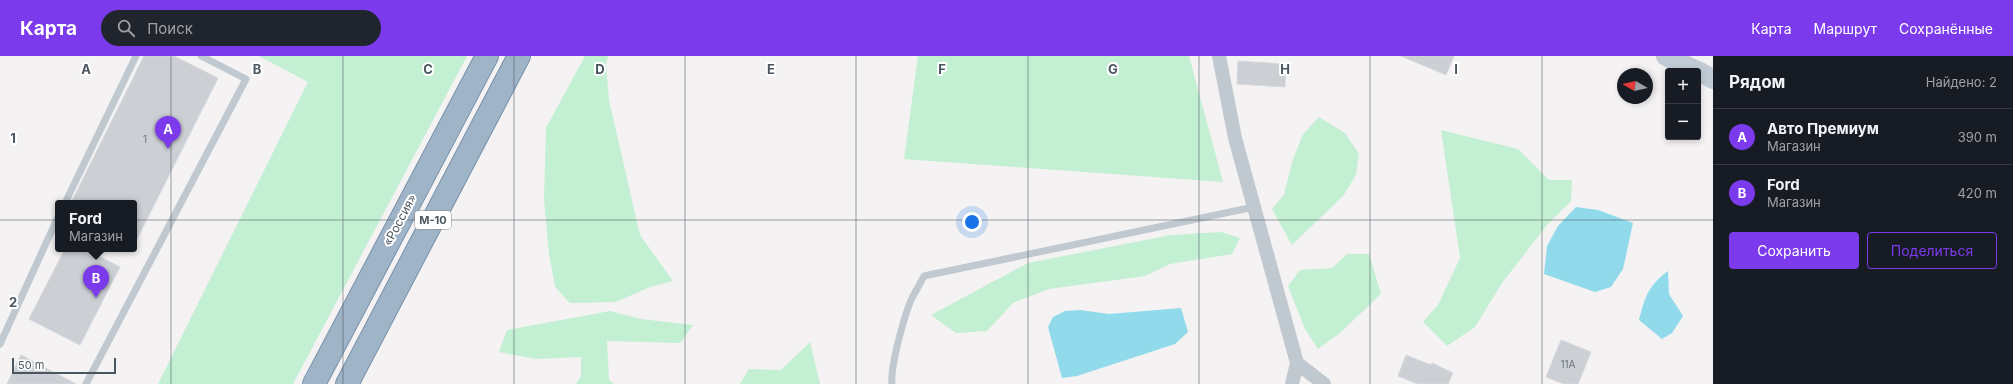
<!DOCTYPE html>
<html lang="ru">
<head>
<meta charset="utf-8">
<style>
	body { margin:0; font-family:Inter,sans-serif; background:#20242c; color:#f1f3f6 }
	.controls { position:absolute; right:12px; top:12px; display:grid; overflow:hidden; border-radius:4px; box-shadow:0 2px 6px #0003 }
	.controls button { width:36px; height:36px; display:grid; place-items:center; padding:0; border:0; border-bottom:1px solid #363941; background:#171b24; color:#f1f3f6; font:20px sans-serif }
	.compass { position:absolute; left:1617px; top:12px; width:36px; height:36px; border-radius:50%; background:#171b24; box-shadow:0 2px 6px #0003; rotate:279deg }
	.scale { position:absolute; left:12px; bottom:10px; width:104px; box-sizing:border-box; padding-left:4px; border:2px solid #4a565f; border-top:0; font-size:11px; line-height:14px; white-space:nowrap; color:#4a565f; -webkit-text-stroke:3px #fff; paint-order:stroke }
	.you { position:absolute; left:972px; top:166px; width:14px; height:14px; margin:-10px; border:3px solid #fff; border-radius:50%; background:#1a73e8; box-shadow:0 0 0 6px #1a73e833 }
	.badge { display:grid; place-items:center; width:26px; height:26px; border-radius:50%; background:#7c3aed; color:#fff; font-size:13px; font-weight:700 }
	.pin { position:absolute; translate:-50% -33px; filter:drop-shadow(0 1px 2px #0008) }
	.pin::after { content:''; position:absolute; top:21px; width:14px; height:12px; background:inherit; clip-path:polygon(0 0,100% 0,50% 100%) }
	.popup { position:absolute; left:55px; top:144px; width:82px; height:52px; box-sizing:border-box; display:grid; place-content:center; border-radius:4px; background:#171b24; filter:drop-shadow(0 1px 3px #0005); font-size:13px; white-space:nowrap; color:#9ea1a6 }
	.popup b { font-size:15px; color:#f1f3f6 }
	.popup::after { content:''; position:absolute; left:50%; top:100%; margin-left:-8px; border:8px solid transparent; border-top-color:#171b24 }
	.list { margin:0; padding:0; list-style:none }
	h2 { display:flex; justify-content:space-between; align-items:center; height:52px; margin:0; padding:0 16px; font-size:17px }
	h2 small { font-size:13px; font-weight:400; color:#9ea1a6 }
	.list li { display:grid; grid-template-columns:26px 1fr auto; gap:12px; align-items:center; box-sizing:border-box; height:56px; padding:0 16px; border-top:1px solid #363941 }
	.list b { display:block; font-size:15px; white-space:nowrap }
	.list p { margin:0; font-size:13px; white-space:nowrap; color:#9ea1a6 }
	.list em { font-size:13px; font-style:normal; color:#9ea1a6 }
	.actions { display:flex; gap:8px; padding:12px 16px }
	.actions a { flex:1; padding:9px 0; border:1px solid #7c3aed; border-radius:4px; text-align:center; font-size:14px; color:#7c3aed }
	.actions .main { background:#7c3aed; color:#fff }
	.icon { flex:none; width:22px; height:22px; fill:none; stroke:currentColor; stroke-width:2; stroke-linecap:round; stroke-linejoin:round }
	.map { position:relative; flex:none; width:1713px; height:328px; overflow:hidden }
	header { display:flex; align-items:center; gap:24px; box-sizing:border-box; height:56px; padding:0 20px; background:#7c3aed; color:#fff }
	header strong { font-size:19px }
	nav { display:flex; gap:22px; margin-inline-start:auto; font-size:14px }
	.search { width:280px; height:36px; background:#20242c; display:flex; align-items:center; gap:10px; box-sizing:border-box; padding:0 14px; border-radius:22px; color:#9ea1a6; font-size:15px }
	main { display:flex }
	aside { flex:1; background:#171b24 }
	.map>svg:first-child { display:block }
</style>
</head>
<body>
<header>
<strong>Карта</strong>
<div class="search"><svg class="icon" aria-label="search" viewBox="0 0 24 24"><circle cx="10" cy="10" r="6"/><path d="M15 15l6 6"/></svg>Поиск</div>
<nav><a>Карта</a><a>Маршрут</a><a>Сохранённые</a></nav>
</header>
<main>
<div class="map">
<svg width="1713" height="328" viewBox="0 0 1713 328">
	<rect width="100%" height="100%" fill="#f4f2f2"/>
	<path fill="#c3efd3" d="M259,0h208l-174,328h-135l150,-302z
		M585,0h23l-2,9 3,35 31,135 33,46 -23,6 -34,15 -46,1 -15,-16 -6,-34 -5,-53 2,-72z
		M918,0h271l34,126 -319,-23z
		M1319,61l26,16 14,21 -3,21 -13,21 -51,49 -20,-36 12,-14 8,-33 11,-28z
		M1441,74l77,19 31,31h23l-1,21 -24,24 -45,58 -27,44 -28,19 -24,-24 15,-17 22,-47z
		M1221,176l19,6 -8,16 -62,10 -25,12 -96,13 -36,14 -26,28 -31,2 -25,-18 97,-52 143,-28z
		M1347,198h22l12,40 -41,39 -22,16 -13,-20 -17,-43 12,-16 32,-2z
		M610,255l31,8 52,6 -13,18 -73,-2 2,39 5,4h-38l5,-8v-19l-45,2 -37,-7 8,-22z
		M810,286l10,42h-80l9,-15 32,1z"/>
	<path fill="#91daeb" d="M1576,151l22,3 35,13 -10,46 -12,18 -16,5 -51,-18 3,-28 11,-20z
		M1668,215l1,23 14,22 -11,17 -10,6 -23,-19c6,-23 9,-34 29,-49z
		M1181,252l7,24 -13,12 -98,32 -15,2 -14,-51 5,-10 12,-6 15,-1 29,4z"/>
	<path fill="#cccfd4" stroke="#d6d8dd" d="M144,0h30l44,22 -84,167v-42h-63z
		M1401,0h53l-8,19z
		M1238,5l48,3 -1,23 -48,-3z
		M65,193h20l35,18 -40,78 -51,-26z
		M1561,284l30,12 -13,32h-14l-18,-7z
		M21,299l55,29h-69z
		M1406,299l25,10 1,-2 21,10 -5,11h-30l-20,-8z"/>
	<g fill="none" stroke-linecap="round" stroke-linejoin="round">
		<g stroke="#7791ab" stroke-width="24">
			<path id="trunk" d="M314,328l173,-328
				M347,328l172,-328"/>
		</g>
		<path stroke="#c0c9d0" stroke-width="7" d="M65,147l71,-147
			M0,288l58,-127
			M86,328l160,-305 -45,-23
			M892,328c-2,-17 12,-67 19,-84 4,-8 9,-16 13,-24l330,-69"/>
		<path stroke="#c0c9d0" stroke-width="14" d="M1219,0l16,82 62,225 27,21
			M1292,328l5,-21"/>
		<path stroke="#c1cbd5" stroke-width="20" d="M1666,0l31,15
			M1698,15l15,8"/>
		<use href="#trunk" stroke="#9fb4c7" stroke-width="22"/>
	</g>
	<path fill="none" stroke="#4a565f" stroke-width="1" stroke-opacity="0.55" d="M171,0v328M343,0v328M514,0v328M685,0v328M856,0v328M1028,0v328M1199,0v328M1370,0v328M1542,0v328M0,164h1713"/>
	<g text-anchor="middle" stroke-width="4" stroke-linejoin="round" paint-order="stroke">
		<g font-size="10" fill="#6a747c">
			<text x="145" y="87">1</text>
			<text x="1568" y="312">11А</text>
		</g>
		<rect fill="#fff" stroke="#80898f" stroke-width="1" x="415" y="155" width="36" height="18" rx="3"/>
		<g font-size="11" font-weight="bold" fill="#4a565f">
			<text x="433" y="168">М-10</text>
		</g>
		<g font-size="12" fill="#4a565f" stroke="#fff">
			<text transform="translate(400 164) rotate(-62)" y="4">«Россия»</text>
		</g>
	</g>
	<g font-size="13" text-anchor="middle" font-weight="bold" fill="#4a565f" stroke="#fff" stroke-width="4" stroke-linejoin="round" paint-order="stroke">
		<text x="86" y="18">A</text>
		<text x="257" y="18">B</text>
		<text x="428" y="18">C</text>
		<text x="600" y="18">D</text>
		<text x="771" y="18">E</text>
		<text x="942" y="18">F</text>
		<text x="1113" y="18">G</text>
		<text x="1285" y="18">H</text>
		<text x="1456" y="18">I</text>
		<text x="13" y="87">1</text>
		<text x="13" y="251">2</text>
	</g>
</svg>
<div class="controls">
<button>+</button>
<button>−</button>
</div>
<svg class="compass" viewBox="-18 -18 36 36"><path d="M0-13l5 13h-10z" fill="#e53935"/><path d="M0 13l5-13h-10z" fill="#9ea1a6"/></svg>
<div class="scale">50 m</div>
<div class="you"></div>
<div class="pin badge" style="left:168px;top:93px">A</div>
<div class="pin badge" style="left:96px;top:242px">B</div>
<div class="popup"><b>Ford</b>Магазин</div>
</div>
<aside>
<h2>Рядом<small>Найдено: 2</small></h2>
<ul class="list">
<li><span class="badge">A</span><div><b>Авто Премиум</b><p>Магазин</p></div><em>390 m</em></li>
<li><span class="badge">B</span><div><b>Ford</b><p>Магазин</p></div><em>420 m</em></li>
</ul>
<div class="actions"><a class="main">Сохранить</a><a>Поделиться</a></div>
</aside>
</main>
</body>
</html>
